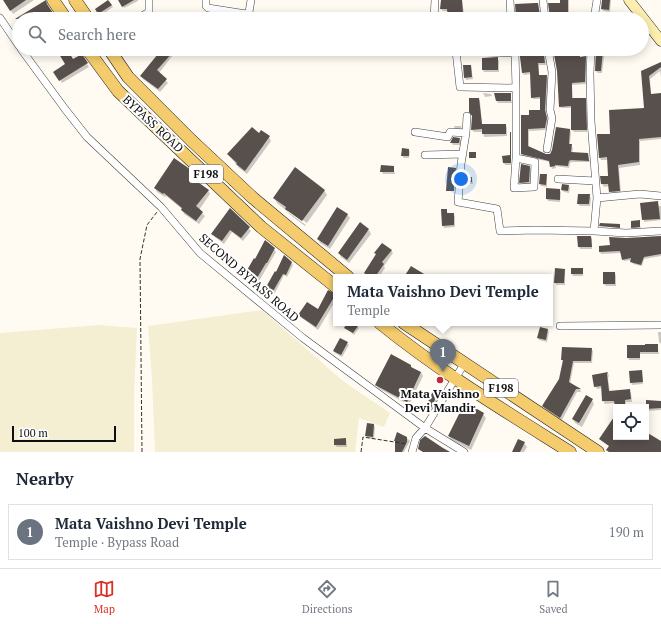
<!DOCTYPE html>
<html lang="en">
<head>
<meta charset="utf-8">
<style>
	body { margin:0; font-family:"PT Serif",serif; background:#f2f2f3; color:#1f2937 }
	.controls { position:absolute; right:12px; bottom:12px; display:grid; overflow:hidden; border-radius:0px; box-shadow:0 2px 10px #0003 }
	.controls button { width:36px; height:36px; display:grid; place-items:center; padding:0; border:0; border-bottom:1px solid #e0e1e3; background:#fff; color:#1f2937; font:20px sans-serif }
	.scale { position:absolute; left:12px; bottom:10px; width:104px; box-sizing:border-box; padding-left:4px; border:2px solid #0f0f0f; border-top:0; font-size:11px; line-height:14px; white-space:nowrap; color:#0f0f0f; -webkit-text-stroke:3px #fff; paint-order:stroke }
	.you { position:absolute; left:461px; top:179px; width:14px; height:14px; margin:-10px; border:3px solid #fff; border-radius:50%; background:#1a73e8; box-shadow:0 0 0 6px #1a73e833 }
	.badge { display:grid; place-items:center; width:26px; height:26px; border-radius:50%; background:#d93025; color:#fff; font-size:13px; font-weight:700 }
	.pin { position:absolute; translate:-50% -33px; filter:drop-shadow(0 1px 2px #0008) }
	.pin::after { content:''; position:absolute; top:21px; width:14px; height:12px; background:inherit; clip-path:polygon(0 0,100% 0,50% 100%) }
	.popup { position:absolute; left:333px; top:274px; width:220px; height:52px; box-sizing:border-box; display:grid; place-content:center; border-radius:0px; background:#fff; filter:drop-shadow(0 1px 3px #0005); font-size:13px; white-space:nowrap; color:#747a83 }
	.popup b { font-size:15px; color:#1f2937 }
	.popup::after { content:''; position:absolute; left:50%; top:100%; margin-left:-8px; border:8px solid transparent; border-top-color:#fff }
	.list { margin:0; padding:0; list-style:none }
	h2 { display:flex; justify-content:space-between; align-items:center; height:52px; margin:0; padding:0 16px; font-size:17px }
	h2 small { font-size:13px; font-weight:400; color:#747a83 }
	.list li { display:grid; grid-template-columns:26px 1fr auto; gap:12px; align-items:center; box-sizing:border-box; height:56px; margin:0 8px 8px; padding:0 8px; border:1px solid #e0e1e3; border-radius:0px }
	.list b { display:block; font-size:15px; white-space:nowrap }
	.list p { margin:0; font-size:13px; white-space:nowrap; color:#747a83 }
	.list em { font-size:13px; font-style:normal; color:#747a83 }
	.icon { flex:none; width:22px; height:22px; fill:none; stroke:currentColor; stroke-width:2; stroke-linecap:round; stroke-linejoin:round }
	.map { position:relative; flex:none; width:661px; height:452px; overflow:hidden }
	.search { position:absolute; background:#fff; box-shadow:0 2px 10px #0003; left:12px; right:12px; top:12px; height:44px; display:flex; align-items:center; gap:10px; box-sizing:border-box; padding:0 14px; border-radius:22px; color:#747a83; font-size:15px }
	.sheet { height:116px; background:#fff }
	nav { display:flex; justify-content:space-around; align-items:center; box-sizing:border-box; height:56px; border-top:1px solid #e0e1e3; background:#fff; font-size:11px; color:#747a83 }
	nav a { display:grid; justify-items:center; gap:2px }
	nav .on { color:#d93025 }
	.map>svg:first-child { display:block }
</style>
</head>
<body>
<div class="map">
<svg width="661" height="452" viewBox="0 0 661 452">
	<rect width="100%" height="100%" fill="#fffbf2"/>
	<path fill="#f4efd2" d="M262,310l81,71 47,32 -6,14 -25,-9 -4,34h-200l-3,-73 -4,-53z
		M99,325l38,3 -3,69v55h-134v-119z"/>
	<path fill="#0003" d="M4,0h30l-21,14z
		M121,0h17v1l-14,7 -4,-7z
		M441,0h21l2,14h10l2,5h-28v-8h-5l-2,-2z
		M561,0h8v19h-18l-2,-15h12z
		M602,0h9l-1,12 -7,-1 -1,-2z
		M109,1l4,6 -13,9 -4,-7z
		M538,4l2,15h-23z
		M163,49h5l5,6 -14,18 9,10 -8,9 -17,-13 -2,-3z
		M520,49h25l-1,3 2,13h-7v11h7l2,2 -2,35 2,8 -2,9 -17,1v16l17,8h4l20,-26 1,3 -1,13 3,3 -1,6h16l2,8h-18l-2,1 -1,5 -13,-2v2l-4,1 -2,-7 -27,-6 -1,-2 8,-38 10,-5 1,-12h-8l-1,-2 -1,-23 -7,1 -2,-3z
		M554,49h14l10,9 7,-1 1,2v25l-14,1 1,14h12l1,2 1,31h-13l-2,-2v-22h-11l-1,-2 -2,-35z
		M597,49h8l-3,24h-4l-2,-2z
		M81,56l8,11 -27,16 -7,-11z
		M497,58l2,3v11h-15l-1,-2z
		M661,63v14l-1,-6 -10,8 1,16 10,-1v49v-4l-21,2v24l-21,3 2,25 -9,1 -2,-8 -6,1 -2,-3 -1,-7h8l-1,-17h-7l-1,-2 12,-23 33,-26 -3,-37z
		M471,66l2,13 -7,1 -1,-3z
		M483,93l8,1 1,2 -7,1z
		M510,94l2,9h-14l-1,-2z
		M479,99l1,2 2,24h24l1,3v8l-23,1 -1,-5h-9l-2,-2z
		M454,126h7l1,4 -7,-1z
		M511,134v31h-6l-1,-2 7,-7z
		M269,137l2,4 -24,33 -8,-6 -11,-14z
		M460,139l1,2 -1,4h-7l-1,-2z
		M409,150l1,2 -1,6h-5l-2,-2z
		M393,167l2,7h-12l-1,-2z
		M529,167l2,2 -1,15 -8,1 -2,-3z
		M546,175l1,2v10l-6,-1 -1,-2z
		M197,178l2,3 -1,2 10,7 2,4 -11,16 6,6 -6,8 -15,-10 -2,-5 -16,-13 -1,1 -8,-5 -2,-4z
		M466,178h6l1,6h-6z
		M569,186l1,2 -1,5 -5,-1 -2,-2z
		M324,190l3,5 -20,28 -19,-13v2l-11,-9 -3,-5z
		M559,190l2,2 -1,10 -12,-1 -1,-2z
		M589,195l2,3 -1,8h-10l-2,-2z
		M657,203l2,3h2v14l-17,2 -2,-18z
		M230,209l21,22 -8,10 -11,-9 -8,12 -9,-7 -2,-3z
		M446,210l2,4h5l2,2v11l-11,1 -1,-2z
		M288,212l18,13 -1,1 -16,-12z
		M347,214l3,4 -20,31 -10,-6 -2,-4z
		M639,221l2,8 -8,1 -1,-3z
		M369,230l2,4 -22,29 -8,-6 -2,-4z
		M661,236v20l-17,3 -2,7 -9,-2 -1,-4 -8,1 -3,-8 -20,1 -1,-2v-5l11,-1 15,-7z
		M591,237l1,2v10h-12l-1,-2z
		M274,249l2,3 -17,29 -10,-6 -2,-3 9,-12z
		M391,250l2,3 -9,13 1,2 -6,9 -12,-1 -2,-3 12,-18 -1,-2z
		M291,262l2,3 -6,12 -3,-2 -10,20 -7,-3 -1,-3 10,-16z
		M582,269l1,7h-10l-1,-2z
		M564,270l1,2v13h-9l-1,-3z
		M615,273l1,3v10h-10l-2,-2z
		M335,295l1,5 -18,30 -16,-12 -2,-3 18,-5z
		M349,323h5l5,5 -5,7 -9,-7z
		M548,330l1,2 -2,10 -8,-2 -1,-2z
		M658,332h3v12l-2,-2z
		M347,343l2,2 -7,12 -7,-4 -1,-2z
		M657,345l2,9h-19v6h-11l-1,-3v-11z
		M591,349l2,2 -1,12h-18l-4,21 10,5 1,3h-4l-15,28 -17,-11 -2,-3 17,-27 4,-17 -2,-2z
		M411,366l1,2 9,4 2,4 -14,29 -31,-17 -2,-3z
		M641,371l2,13 -11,1 -1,-3z
		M608,373l1,3 -1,2 2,14 19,-2 2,3 1,9h-6v5h-10v6l-1,-10 -10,1 -2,-3v-13l-6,1 -2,-3 -2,-10z
		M438,394l1,2 -7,16 -4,-2 -1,-3z
		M592,400l2,4 -12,23 -7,-4 -2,-4z
		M661,402v8l-13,1 -1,-2z
		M483,414l3,4 -15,32 -20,-10 -2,-4z
		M374,425l1,2 -1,12 -6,-1 -2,-2z
		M397,434l11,5 2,2 -6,11h-8z
		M346,439l1,8h-10l-2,-2z
		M524,443l3,4 -3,5h-11z"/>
	<path fill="#58504c" d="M3,0h23l-16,11z
		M46,0l1,4 10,15h-42z
		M108,0l4,5 -14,9 -3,-5z
		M118,0h16l-12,7z
		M441,0h21l1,13h12v6h-27l-1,-10h-7z
		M560,0h8v18h-18l-2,-15h12z
		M602,0h8l-1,10 -8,-1z
		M535,3h3l2,12 -10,1v3h-14l-1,-15z
		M67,49l6,10 9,-5 6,9 -29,18 -6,-9 12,-8 -6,-10z
		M162,49h7l4,3 -16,18 10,9 -9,10 -18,-13z
		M519,49h24l2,14h-7l1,12h8l-2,35 2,8 -2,10 -17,1v17l18,8h4l2,-4 4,-23 14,2 -1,15h3l-1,8 17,1 1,8 -18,-1 -2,1 -1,5 -13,-1v1l-5,1 -1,-6 -28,-7v-39h8v-5h11v-13l-9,1 -1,-26 -8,1z
		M553,49h26l1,8 6,-1 -1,26 -13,1v15h14l1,32h-16v-24l-12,1 -2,-36z
		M596,49h7l-2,22h-6z
		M498,57v13h-16v-12z
		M661,62v5l-12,9 2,18 10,-1v44l-22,2v23l-21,3 2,26 -11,1 -1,-8h-7l-1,-8h8l-1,-19 -8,1 -2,-24h13l-1,-24 35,-2 -3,-37z
		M463,65h8l1,12 -8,1z
		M494,93h17v8h-15z
		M469,98h10l3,26h24v10h-24v-5l-11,1 1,-14 -3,-4z
		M252,127l7,6 2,-3 9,6 -25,35 -9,-7 1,-1 -10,-9z
		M510,132h1v31h-8l-1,-7 8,-1z
		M453,137l7,1 -1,5h-9z
		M402,148l7,1v7h-8z
		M469,152h7v6h-7z
		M174,158l13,9 11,10 -3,3 14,10 -13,16 7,6 -7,9 -15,-11 1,-2 -18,-15 -1,1 -9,-6z
		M521,164l9,2 -1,16 -10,1z
		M381,165l13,1v6h-14z
		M295,167l30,23 -23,31 -17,-12 1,-2 -13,-9z
		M448,167l8,1 -2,23h-8z
		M540,174h7l-1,11 -7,-1z
		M465,177h7v5h-7z
		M562,184l7,1 -1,6 -7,-1z
		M546,188l14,1v11l-14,-1z
		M578,194h12l-1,10h-12z
		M658,201l2,18 -18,1 -2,-17z
		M337,207l11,7 -20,32 -11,-7z
		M230,208l20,19 -9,11 -11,-8 -8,11 -11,-7z
		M441,209h6v4h7v12l-12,1z
		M640,220v7l-9,1v-7z
		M360,222l9,7 -22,31 -9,-7z
		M600,223l20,1v4l-21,-2z
		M577,236h14l1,11h-14z
		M661,236v18l-17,3 -3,8 -11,-3 1,-4 -9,2 -2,-9 -21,1v-6l11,-1 -1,-8 17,1z
		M265,240l10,8 -8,15h-1l-9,15 -11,-6 8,-14 1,1z
		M382,243l10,7 -10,12 2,2 -9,13h-5l-6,-4 12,-19 -2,-1z
		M284,255l8,7 -6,13 -3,-1 -11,19 -7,-4 10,-18 1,1z
		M411,266l18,11h-25z
		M555,268l10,1 -1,14h-10z
		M571,268h12v6h-12z
		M603,272h12v12h-12z
		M328,290l8,4 -20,33 -18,-12 9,-13 11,7z
		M347,323h13l-7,10 -9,-5z
		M540,327l8,2 -2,11 -9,-2z
		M340,338l8,4 -7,13 -8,-4z
		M645,344h13v8h-18v6h-13v-13h18z
		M562,347l30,1 -1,13h-18l-4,21 12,7h-5l-16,29 -18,-12 17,-27 4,-19h-2z
		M391,354l20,11v2l10,5 -14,30 -32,-17z
		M642,370l1,12 -13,1 -1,-12z
		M608,372l-1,2 2,17 21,-2 1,10 -6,1v7h-10l-1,-6h-12l-1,-17v2l-7,1 -2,-12z
		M433,391l5,2 -8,17 -5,-2z
		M586,395l7,4 -14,24 -7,-4z
		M646,400l15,1v7l-15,1z
		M465,402l19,11 -15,33 -21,-10z
		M616,414v23h30v-5l15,9v11h-52l-3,-2 3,-4 -10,-7z
		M367,423l7,1 -1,13 -8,-1z
		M397,432l10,5v5l-5,10h-7v-11h-1z
		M425,436l18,12 7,4h-27l-5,-3 2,-9z
		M346,438v7h-12v-6z
		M518,439l7,3 -5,10h-8z"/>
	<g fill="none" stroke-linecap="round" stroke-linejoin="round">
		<g stroke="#424242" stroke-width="8">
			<path id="minor" d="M206,0v6l2,2 38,6 3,-2 2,-12
				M510,0l1,19
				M543,0l2,19
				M0,18l19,28
				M137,19l12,-7v-12
				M434,19l1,-19
				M594,19l3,-19
				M21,49l44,60 22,28 74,70 39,46 103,85 122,90 39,24
				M443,49l13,2v-2
				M514,49l1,4 -59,-2 4,36 56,1v70l-2,30 20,-1 1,-25 -19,-4
				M591,49l-1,25 1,47 6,77 -3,33 32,2 34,-2
				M515,53l1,35
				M415,132l33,5 2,-5 16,1 -5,31 -3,38 39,7 3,22 36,-1 58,1
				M466,133l1,-17
				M547,149l5,-31 -2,-8 2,-38 -4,-23
				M425,155l38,-1
				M558,179l37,2
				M597,198l43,-4 21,2
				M560,326l101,-1
				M412,452l4,-14 9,-10 39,-64"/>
		</g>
		<g stroke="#313131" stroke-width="11">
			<path id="secondary" d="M629,0l32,41"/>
		</g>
		<g stroke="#202020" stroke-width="13">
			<path id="primary" d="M53,0l13,19
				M75,0l13,19
				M87,49l31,42 143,136 75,60
				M109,49l19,28 63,63 62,58 95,79
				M380,323c59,48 125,88 190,129
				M404,323l194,129"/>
		</g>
		<path stroke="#313131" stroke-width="1" stroke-dasharray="4 2" stroke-linecap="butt" d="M142,452l-2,-193 7,-34 10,-13
			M361,452l2,-15 44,7"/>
		<use href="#minor" stroke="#fff" stroke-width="7"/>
		<use href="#secondary" stroke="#fcefaf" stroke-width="10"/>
		<use href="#primary" stroke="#f4cc6d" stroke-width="12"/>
	</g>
	<circle fill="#bb2b3a" stroke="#fff" stroke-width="1.5" cx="440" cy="380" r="4"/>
	<g text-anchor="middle" stroke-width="4" stroke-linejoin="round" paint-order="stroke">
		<g fill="#fff" stroke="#575757" stroke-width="1">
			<rect x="189" y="165" width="34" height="18" rx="3"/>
			<rect x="484" y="379" width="34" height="18" rx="3"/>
		</g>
		<g font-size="11" font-weight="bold" fill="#0f0f0f">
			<text x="206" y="178">F198</text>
			<text x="501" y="392">F198</text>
		</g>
		<g font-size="12" fill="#0f0f0f" stroke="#fff">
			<text transform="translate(153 124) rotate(43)" y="4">BYPASS ROAD</text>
			<text transform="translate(249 278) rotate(41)" y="4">SECOND BYPASS ROAD</text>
		</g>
		<g font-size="12" font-weight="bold" fill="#0f0f0f" stroke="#fff">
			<text x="440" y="398">Mata Vaishno<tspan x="440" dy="14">Devi Mandir</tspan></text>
		</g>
	</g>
</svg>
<div class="controls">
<button><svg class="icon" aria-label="locate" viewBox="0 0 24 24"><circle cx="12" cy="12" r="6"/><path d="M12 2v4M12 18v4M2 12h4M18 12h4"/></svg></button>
</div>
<div class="scale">100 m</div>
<div class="you"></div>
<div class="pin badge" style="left:443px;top:372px;background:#6b7280">1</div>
<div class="popup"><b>Mata Vaishno Devi Temple</b>Temple</div>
<div class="search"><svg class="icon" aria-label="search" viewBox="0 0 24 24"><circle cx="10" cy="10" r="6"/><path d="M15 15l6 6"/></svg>Search here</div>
</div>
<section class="sheet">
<h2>Nearby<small></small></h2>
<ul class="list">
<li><span class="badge" style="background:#6b7280">1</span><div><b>Mata Vaishno Devi Temple</b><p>Temple · Bypass Road</p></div><em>190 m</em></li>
</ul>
</section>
<nav>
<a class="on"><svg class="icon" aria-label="map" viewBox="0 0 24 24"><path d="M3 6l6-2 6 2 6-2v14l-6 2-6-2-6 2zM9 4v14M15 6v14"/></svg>Map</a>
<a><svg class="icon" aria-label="directions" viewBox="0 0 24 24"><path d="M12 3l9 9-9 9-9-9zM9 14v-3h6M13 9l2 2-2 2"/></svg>Directions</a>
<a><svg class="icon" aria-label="saved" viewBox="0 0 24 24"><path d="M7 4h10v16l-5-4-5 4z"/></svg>Saved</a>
</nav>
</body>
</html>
